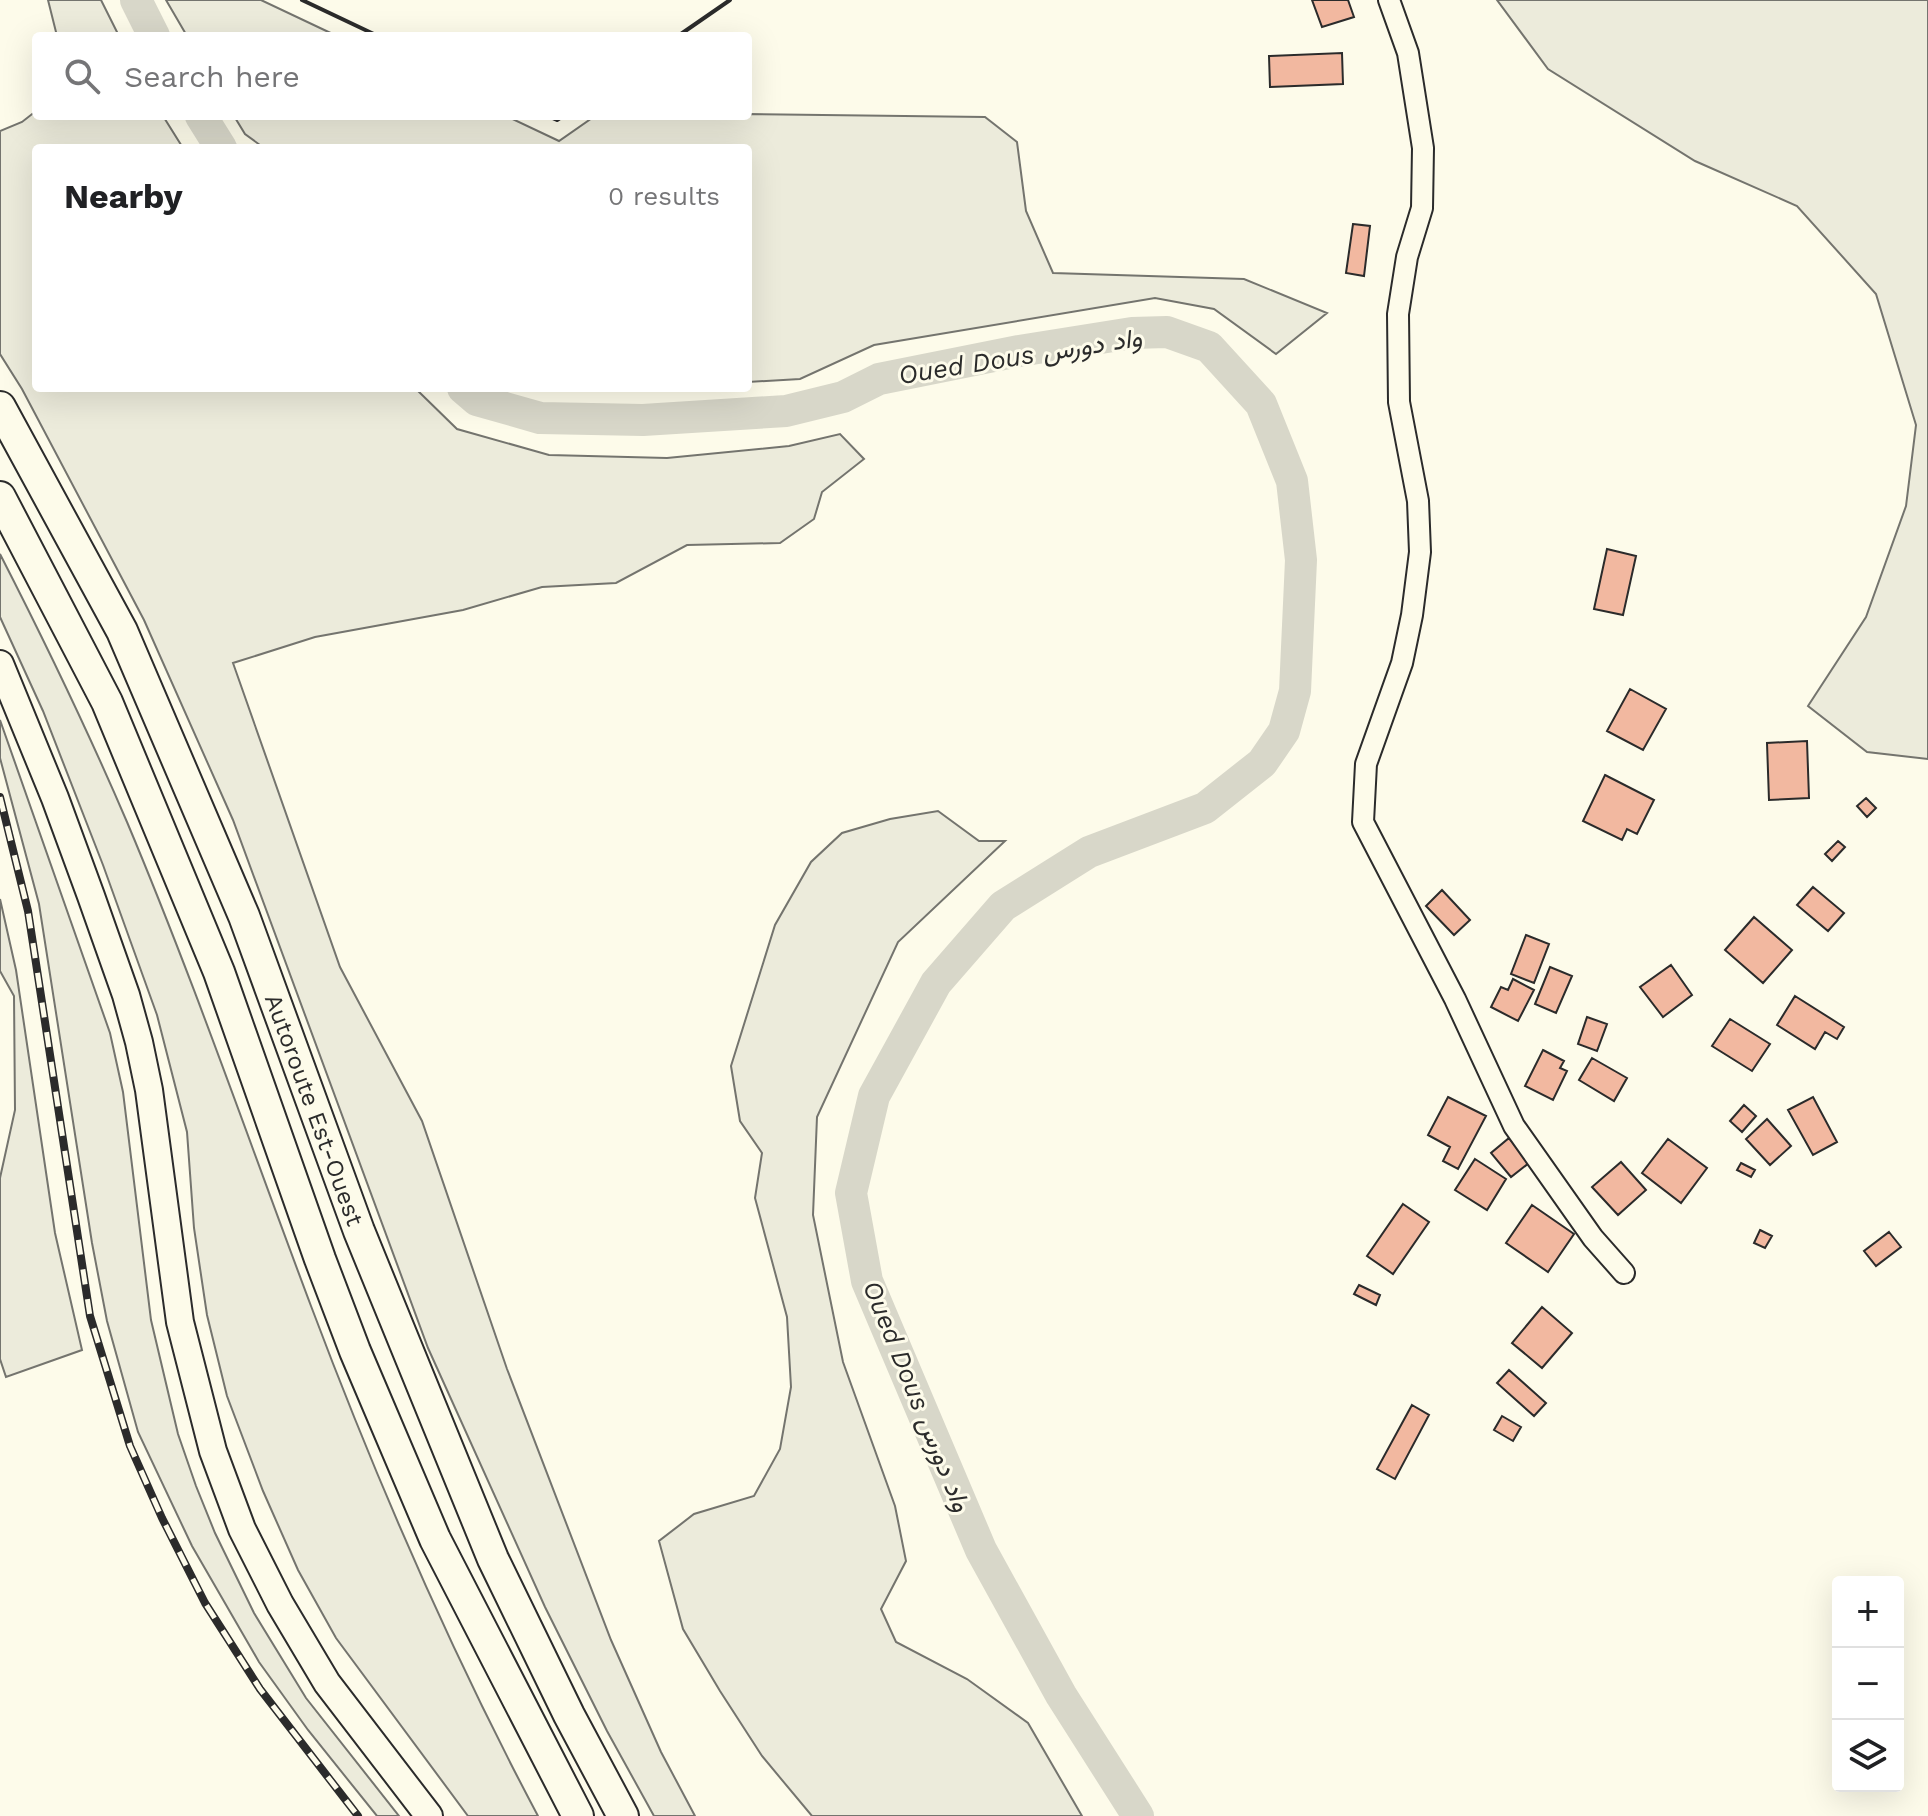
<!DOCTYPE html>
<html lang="en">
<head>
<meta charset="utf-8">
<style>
	body { margin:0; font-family:"Work Sans",Vazirmatn,sans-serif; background:#f6f6f6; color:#202124 }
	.controls { position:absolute; right:24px; bottom:24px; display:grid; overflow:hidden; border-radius:8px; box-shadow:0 8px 32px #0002 }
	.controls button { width:72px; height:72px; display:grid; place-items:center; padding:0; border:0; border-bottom:2px solid #e0e0e0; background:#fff; color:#202124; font:40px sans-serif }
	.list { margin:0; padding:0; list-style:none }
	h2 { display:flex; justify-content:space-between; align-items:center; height:104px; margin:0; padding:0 32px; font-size:34px }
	h2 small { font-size:26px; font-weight:400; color:#757577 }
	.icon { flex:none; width:44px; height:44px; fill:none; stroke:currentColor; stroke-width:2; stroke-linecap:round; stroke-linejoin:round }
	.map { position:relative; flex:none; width:1928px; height:1816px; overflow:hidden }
	.search { position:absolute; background:#fff; box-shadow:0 8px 32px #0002; left:32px; top:32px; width:720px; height:88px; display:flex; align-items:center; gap:20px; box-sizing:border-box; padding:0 28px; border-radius:8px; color:#757577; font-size:30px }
	.panel { position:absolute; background:#fff; box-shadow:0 8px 32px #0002; left:32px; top:144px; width:720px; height:248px; border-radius:8px }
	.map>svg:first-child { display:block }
</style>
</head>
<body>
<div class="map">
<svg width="1928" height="1816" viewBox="0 0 1928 1816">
	<rect width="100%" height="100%" fill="#fdfbea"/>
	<path fill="#ecebdb" stroke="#74746e" stroke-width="2" d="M48,0h53l18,36h-62z
		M166,0h95l76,36h-150z
		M1497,0h431v759l-61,-7 -59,-46 58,-89 40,-111 10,-81 -40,-131 -79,-88 -102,-45 -147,-92z
		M36,111v5h127l20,32h-147v240h379l42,41 92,26 118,3 122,-12 51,-12 24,25 -42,33 -8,27 -34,24 -93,2 -71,38 -74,4 -79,23 -148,27 -82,26 107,304 82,154 85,248 104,271 50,112 34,64h-41l-47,-85 -62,-124 -117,-259 -195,-528 -89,-200 -122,-231 -22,-35v-223l22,-9z
		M748,114l237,3 32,25 9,69 27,62 191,6 83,34 -51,41 -62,-45 -59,-11 -281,47 -74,34 -52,3v-234h-484l-19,-14 -11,-18h272l53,25 36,-25z
		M0,554c45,88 88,177 127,268 67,159 123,322 184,484 65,173 140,346 227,510h-70l-132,-178 -38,-68 -35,-79 -36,-95 -20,-81 -13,-87 -7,-96 -30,-117 -54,-150 -60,-154 -43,-94z
		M0,720l110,313 13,59 28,228 27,114 18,52 19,47 39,80 52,85 93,118h-22l-69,-86 -49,-68 -67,-116 -54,-114 -31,-111 -15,-78 -53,-339 -39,-146z
		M938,811l41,30h26l-107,101 -81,175 -4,98 30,147 52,144 11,55 -25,48 15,33 71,37 61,44 54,93h-270l-50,-60 -42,-65 -37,-62 -24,-88 35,-27 60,-18 26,-47 11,-62 -4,-70 -32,-119 7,-45 -22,-32 -9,-55 44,-141 36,-63 31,-29 48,-14z
		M0,899l16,71 39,263 27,117 -76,27 -6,-18v-181l15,-68 -1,-114 -14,-25z"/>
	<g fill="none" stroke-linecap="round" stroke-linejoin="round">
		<path stroke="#d8d7c9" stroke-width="32" d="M136,0l18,36
			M201,116l20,32
			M463,388l14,12 63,18 103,2 143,-9 57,-14 36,-18 140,-28 113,-18 35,-1 42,15 52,57 31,77 9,79 -6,131 -11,40 -22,32 -57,45 -116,44 -86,54 -67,77 -62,113 -23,97 16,88 114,269 80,145 77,121"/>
	</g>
	<path fill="#f2b8a0" stroke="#2b2b2b" stroke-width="2" d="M1312,0h36l6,17 -32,10z
		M1342,53l1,31 -73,3 -1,-31z
		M1353,224l17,2 -6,50 -18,-3z
		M1607,549l29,7 -13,59 -29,-6z
		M1630,689l36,20 -23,41 -36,-19z
		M1807,741l2,57 -40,2 -2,-57z
		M1605,775l49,25 -17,34 -10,-5 -5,11 -39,-19z
		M1866,798l10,10 -9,9 -10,-11z
		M1838,841l7,6 -13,14 -7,-7z
		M1813,887l31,26 -16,18 -31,-26z
		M1442,890l28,30 -16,15 -28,-29z
		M1754,917l38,33 -29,33 -38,-33z
		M1526,935l23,9 -15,39 -23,-9z
		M1671,965l21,30 -29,22 -23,-30z
		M1550,967l22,9 -16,37 -21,-9z
		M1513,979l21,11 -16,31 -27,-14 10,-20 7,3z
		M1795,996l49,31 -7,12 -12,-7 -10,17 -38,-24z
		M1587,1017l20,7 -10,27 -19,-7z
		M1730,1019l40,25 -18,27 -40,-25z
		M1543,1050l21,11 -4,7 7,3 -14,29 -28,-14z
		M1592,1058l35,20 -13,23 -35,-21z
		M1448,1097l38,19 -28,53 -15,-8 7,-14 -22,-12z
		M1813,1097l24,45 -24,13 -25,-45z
		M1744,1105l12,11 -14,16 -12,-11z
		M1767,1119l24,27 -21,19 -24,-26z
		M1509,1138l20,25 -18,14 -20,-24z
		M1668,1139l39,29 -26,35 -39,-30z
		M1475,1159l31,20 -19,31 -32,-20z
		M1621,1162l25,28 -28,25 -26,-28z
		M1741,1163l14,7 -4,7 -14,-7z
		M1403,1204l26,18 -36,52 -26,-18z
		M1532,1205l42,29 -26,38 -42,-29z
		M1760,1230l12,6 -7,12 -11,-5z
		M1889,1232l12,15 -25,19 -12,-15z
		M1359,1285l21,10 -4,10 -22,-11z
		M1542,1307l30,26 -30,35 -30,-25z
		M1509,1370l37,33 -12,13 -37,-33z
		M1412,1405l17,10 -34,64 -18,-10z
		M1502,1416l19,11 -8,14 -19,-11z"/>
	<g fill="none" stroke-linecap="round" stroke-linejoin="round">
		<g stroke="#2b2b2b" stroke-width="24">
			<path id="minor" d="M1389,0l19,53 15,95 -1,60 -15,49 -9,57 1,88 19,99 2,51 -8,63 -10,48 -36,101 -3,58 92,177 59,127 79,112 31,35"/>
		</g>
		<g stroke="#2b2b2b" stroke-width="30">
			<path id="major" d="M0,664l55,134 36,98 35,99 13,47 10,48 31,232 33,129 29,78 38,75 47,79 102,133"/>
		</g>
		<g stroke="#2b2b2b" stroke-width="34">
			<path id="highway" d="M0,407l122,224 122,285 115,315 134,328 76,156 54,101
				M0,497l107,205 112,270 101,287 35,92 80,188 143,277"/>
		</g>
		<use href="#minor" stroke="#fdfbea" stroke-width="20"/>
		<use href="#major" stroke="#fdfbea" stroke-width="26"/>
		<use href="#highway" stroke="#fdfbea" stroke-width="30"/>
		<g stroke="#2b2b2b" stroke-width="8">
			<path id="rail" d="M0,797l28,114 62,405 40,130 32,72 43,85 55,86 98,127"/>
		</g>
		<use href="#rail" stroke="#fdfbea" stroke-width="5" stroke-dasharray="15" stroke-linecap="butt"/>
		<path stroke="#2b2b2b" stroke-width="4" d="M302,0l76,36
			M678,36l52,-36
			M548,116l9,4 6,-4"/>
	</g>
	<g text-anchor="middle" stroke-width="6" stroke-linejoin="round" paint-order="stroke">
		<g font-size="24" fill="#2b2b2b" stroke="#fdfbea">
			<text transform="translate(314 1110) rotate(70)" y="8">Autoroute Est-Ouest</text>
		</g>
		<g font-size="26" font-style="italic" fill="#2b2b2b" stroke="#fdfbea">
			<text transform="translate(1020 356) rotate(-9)" y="9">Oued Dous واد دورس</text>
			<text transform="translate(917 1396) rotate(68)" y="9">Oued Dous واد دورس</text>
		</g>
	</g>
</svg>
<div class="controls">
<button>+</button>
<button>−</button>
<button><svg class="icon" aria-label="layers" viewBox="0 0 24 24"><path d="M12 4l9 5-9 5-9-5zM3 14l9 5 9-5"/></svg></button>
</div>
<div class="search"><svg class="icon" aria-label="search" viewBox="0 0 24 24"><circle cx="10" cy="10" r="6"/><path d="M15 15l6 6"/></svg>Search here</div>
<section class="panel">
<h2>Nearby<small>0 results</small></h2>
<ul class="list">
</ul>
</section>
</div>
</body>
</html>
